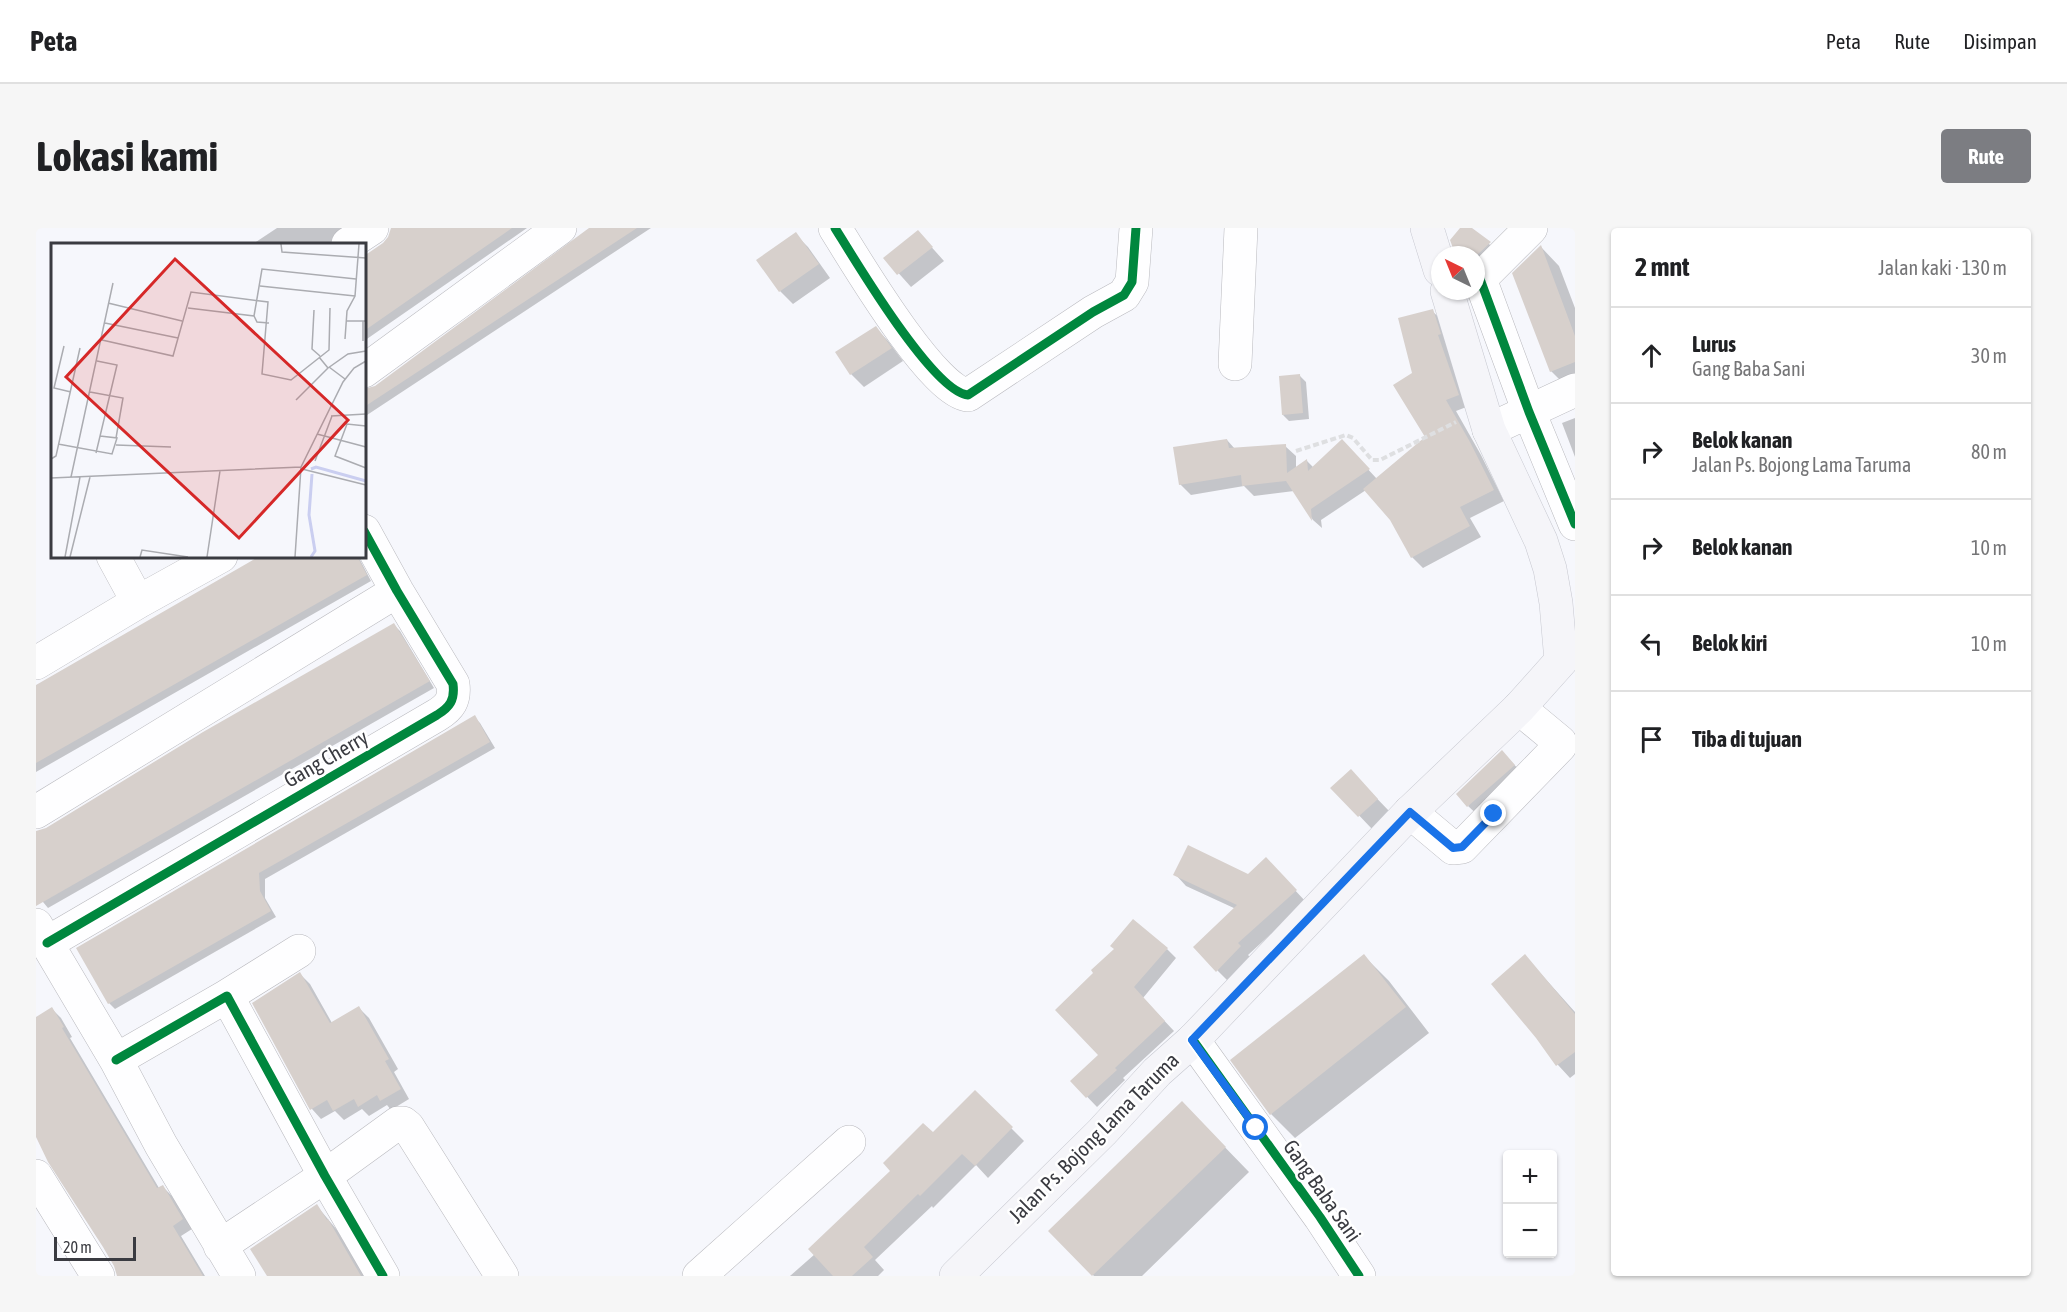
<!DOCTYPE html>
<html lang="id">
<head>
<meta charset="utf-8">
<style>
	body { margin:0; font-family:"Asap Condensed",sans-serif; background:#f6f6f6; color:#202124 }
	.controls { position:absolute; right:18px; bottom:18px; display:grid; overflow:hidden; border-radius:6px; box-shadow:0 2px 4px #0004 }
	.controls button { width:54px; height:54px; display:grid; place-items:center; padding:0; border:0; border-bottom:2px solid #e0e0e0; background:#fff; color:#202124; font:30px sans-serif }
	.compass { position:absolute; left:1395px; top:18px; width:54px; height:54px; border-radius:50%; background:#fff; box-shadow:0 2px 4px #0004; rotate:317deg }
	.scale { position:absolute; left:18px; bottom:15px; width:82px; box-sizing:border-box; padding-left:6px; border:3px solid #3a3b41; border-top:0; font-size:16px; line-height:21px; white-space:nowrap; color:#3a3b41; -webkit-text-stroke:4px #fff; paint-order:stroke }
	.stop { position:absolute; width:18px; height:18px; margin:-14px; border:4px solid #1a73e8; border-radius:50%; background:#fff }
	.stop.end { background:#1a73e8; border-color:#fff; box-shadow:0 2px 6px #0008 }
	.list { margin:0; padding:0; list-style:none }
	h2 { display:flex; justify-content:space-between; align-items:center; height:78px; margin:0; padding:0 24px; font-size:26px }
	h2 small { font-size:20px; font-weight:400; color:#757577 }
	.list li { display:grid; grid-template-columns:39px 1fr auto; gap:18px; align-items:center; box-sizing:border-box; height:96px; padding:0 24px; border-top:2px solid #e0e0e0 }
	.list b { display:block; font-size:22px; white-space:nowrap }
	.list p { margin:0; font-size:20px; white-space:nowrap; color:#757577 }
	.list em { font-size:20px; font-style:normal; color:#757577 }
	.icon { flex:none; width:33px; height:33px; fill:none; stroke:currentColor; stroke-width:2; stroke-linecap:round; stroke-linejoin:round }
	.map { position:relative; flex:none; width:1539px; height:1048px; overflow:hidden; border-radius:6px }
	header { display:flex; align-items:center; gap:36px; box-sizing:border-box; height:84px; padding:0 30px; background:#fff; border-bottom:2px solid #e0e0e0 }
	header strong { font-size:28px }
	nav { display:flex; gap:33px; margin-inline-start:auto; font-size:21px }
	.intro { display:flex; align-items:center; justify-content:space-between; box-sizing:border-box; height:144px; padding:0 36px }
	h1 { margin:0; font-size:42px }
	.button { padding:15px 27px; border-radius:6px; background:#7c7d82; color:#fff; font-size:21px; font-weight:700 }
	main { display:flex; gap:36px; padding:0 36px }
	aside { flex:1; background:#fff; border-radius:6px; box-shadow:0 2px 4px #0004 }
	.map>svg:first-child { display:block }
</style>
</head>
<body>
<header>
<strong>Peta</strong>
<nav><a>Peta</a><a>Rute</a><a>Disimpan</a></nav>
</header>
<div class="intro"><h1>Lokasi kami</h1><a class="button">Rute</a></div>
<main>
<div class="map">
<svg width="1539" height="1048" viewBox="0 0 1539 1048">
	<rect width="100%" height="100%" fill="#f6f7fc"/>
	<path fill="#0003" d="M241,0h76l-17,16h-83z
		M356,0h135l-163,113v-84l19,-12 7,-9z
		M556,0h59l-287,189v-26l12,-4z
		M1426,0h8l32,27 -26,14v-14h-16z
		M882,4l26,29 -33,26 -26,-29z
		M759,6l13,13 22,31 -37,26 -13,-13 -22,-30z
		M1505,19l18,19 16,42v80l-5,2 -19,-19z
		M1396,83l12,11 25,84 -13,5 25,44 23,46 -34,17 11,19 -58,31 -11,-11 -21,-38 -25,-29 -45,30 1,8 -9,-8 -19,-29 -40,5 -10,-10 -53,9 -11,-11 47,-44 8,9 50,-3 11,10v12l11,-7 7,7 38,-16 25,27 50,-42 -14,-63z
		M840,100l12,13 15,20 -39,26 -13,-13 -14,-21z
		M1264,148l6,6 3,37 -20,2 -6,-6z
		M1539,190v39l-13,-34z
		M227,328h95l13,25 -335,191v-86z
		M358,397l6,6 34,57 -386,220 -5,-6 -7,-11v-59l10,-3z
		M438,489l6,6 15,25 -230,131v19l11,19 -161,92 -6,-6 -31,-55z
		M1466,524l25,26 -46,40 -13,-12z
		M1327,556l27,28 -18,17 -39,-41z
		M1230,631l40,43 -58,53 3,3 -23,23 -11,-11 19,-61 -50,-23 -11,-12 73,2z
		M1131,721l9,9 -33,40 31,33 -51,47 2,2 -28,27 -25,-26 28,-26 -43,-45z
		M1328,728l25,25 40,52 -134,105 -24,-24z
		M1489,728l50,56v62l-5,4 -12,-13 -21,-28z
		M264,746l10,10 22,39 27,-15 10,10 29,51 -4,3 15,27 -18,11 -4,-5 -18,11 -7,-7 -18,11 -9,-9 -14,8 -9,-10z
		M16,781l9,9 11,19 -2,1 89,150 3,-2 10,10 20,33 -11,7 24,40h-85l-5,-11 -79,-131v-116z
		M939,864l49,49 -36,37 -12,-13 -43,43 -1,-2 -57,54 9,10 -6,6h-88l25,-22z
		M1146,875l67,69 -107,104h-48l-44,-45z
		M281,978l20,24 27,46h-95z"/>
	<path fill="#d7d0cc" d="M355,0h121l-148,103v-75l19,-13 5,-6z
		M553,0h48l-273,179v-18l11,-3z
		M1424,0h12l19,14 -14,13h-18l-5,-4 -4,-11z
		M882,2l15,17 -36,28 -14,-17z
		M760,4l23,32 -40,28 -23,-32z
		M1505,17l34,91v26l-25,10 -38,-99z
		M1397,81l8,25 -3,1 21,60 -13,5 24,42 24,48 -34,17 10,19 -59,32 -21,-38 -27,-31 62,-52 -32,-52 19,-12 -14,-55z
		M840,98l16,22 -42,27 -15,-23z
		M1264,146l3,39 -21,2 -3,-39z
		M1191,211l2,9 57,-4 1,29 20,-14 1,12 34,-32 28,30 -59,40 1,12 -26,-40 -44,5 -1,-11 -62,10 -6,-38z
		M224,328h97l10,19 -331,188v-78z
		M358,395l36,58 -394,225v-75l10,-3 157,-96z
		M439,487l15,27 -231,131 1,18 11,20 -163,93 -32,-56z
		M1466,522l13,15 -48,42 -11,-13z
		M1315,541l27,30 -20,18 -28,-29z
		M1152,617l60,29 18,-17 31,33 -59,53 3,3 -25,26 -23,-25 44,-42 -64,-30z
		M1097,691l35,29 -34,39 31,34 -50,47 2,2 -31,28 -16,-17 28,-26 -43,-45 38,-37 -2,-3 23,-21 -4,-3z
		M1328,726l42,53 -136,108 -40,-55z
		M1489,726l50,60v38l-19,14 -20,-28 -45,-54z
		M264,744l30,51 29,-17 30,53 -4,2 16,28 -21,12 -3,-6 -19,12 -4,-8 -21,12 -6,-11 -17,10 -58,-107z
		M16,779l12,20 -2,1 95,160 6,-3 20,34 -10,7 30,50h-86l-3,-10 -11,-19 -55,-85 -12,-25v-120z
		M939,862l38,37 -38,39 -13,-12 -42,42 -2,-2 -54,53 9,10 -21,19h-19l-25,-27 82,-78 -7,-8 40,-40 10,9z
		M1146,873l44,46 -134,129 -44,-45z
		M281,976l10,16 1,-1 33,57h-94l-17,-27z"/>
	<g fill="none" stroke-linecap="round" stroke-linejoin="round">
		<g stroke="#b9b9be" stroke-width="34">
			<path id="minor" d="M799,0c20,32 98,164 133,167l125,-83 31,-17 8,-13 4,-54
				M312,16l24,-16
				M1444,51l49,133 46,112
				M1440,55l55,-55
				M1199,136l6,-136
				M328,143l196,-143
				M1453,202l86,-40
				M77,328l25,46
				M0,435l102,-61 83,-46
				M0,584l361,-221
				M1374,584l43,36 9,-1 98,-101v-4l-41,-34
				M0,697l80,135 45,85 78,131
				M11,715l390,-228c13,-8 18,-15 16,-31l-56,-93 -33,-60
				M191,768l72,-45
				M1157,812l127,177 39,59
				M80,832l111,-64 98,180 58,100
				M0,948l62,100
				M184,1018l105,-70 73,-53h5l5,4 94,149
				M663,1048l150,-134"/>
		</g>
		<g stroke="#c7c8d0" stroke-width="34">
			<path id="major" d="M1391,0l13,42
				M920,1048l146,-144 55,-60 36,-32 217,-228 109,-104 42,-47 -5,-58 -6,-34 -9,-28 -52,-111 -42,-139"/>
		</g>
		<path stroke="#dedfe1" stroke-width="4" stroke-dasharray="6 3" stroke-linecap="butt" d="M1260,223l50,-16 7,3 19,22h8l76,-38"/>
		<use href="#minor" stroke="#fefeff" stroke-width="33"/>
		<use href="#major" stroke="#f5f5f9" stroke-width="33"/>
		<g stroke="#fff" stroke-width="13">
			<path id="cycleway" d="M799,0c20,32 98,164 133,167l125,-83 31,-17 8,-13 4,-54
				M1444,51l49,133 46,112
				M11,715l390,-228c13,-8 18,-15 16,-31l-56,-93 -33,-60
				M1157,812l127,177 39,59
				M80,832l111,-64 98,180 58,100"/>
		</g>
		<use href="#cycleway" stroke="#00873e" stroke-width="9"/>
	</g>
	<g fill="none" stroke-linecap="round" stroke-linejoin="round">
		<path stroke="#1a73e8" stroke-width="8" d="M1220,900l-64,-88 218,-228 43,36 9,-1 32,-33"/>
	</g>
	<g text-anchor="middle" stroke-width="5" stroke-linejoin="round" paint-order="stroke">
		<g font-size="21" fill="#3a3b41" stroke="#fff">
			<text transform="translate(290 531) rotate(-30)" y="7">Gang Cherry</text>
			<text transform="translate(1058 910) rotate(-45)" y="7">Jalan Ps. Bojong Lama Taruma</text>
			<text transform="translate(1286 963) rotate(55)" y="7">Gang Baba Sani</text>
		</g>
	</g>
	<g transform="translate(15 15)">
		<rect width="315" height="315" fill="#f6f7fc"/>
		<path fill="none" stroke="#cacef0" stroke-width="3" d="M260,226l5,-2 50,14M260,314l4,-6 -6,-36 3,-41"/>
		<path fill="none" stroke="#abacb1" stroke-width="1.5" d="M230,1l1,8 84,6M209,43l95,10M57,60l74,18M137,65l66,8 3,6 12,1M263,67l-2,39 8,7M203,73l8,-47 94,10M295,78h20M54,80l73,15M294,96l2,-28 8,-15 4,-52M51,97l71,16 18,-64 77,10 -6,72 29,6 38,-30 1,-42M312,98v-20M13,103l-10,42 17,4M278,124l16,12M277,125l20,-14 18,-3M39,149l33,6 -7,40M245,157l32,-32 -9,-11M280,173l35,-2M315,183l-19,-2 -12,32 31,12M266,191l49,13M7,201l54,10 5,-16 -17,-2M65,202l55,2M45,210l21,-88 -20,-4M0,216l5,-3 24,-108M264,218l17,-45M251,226l64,16M20,234l42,-194M0,235l250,-11 42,-85 11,-14 12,-7M14,314l15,-80M19,314l20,-80M89,314l2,-7 46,7M156,314l13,-86M244,314l6,-90"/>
		<path fill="#d62828" fill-opacity="0.15" stroke="#d62828" stroke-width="3" d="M124,16l173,161 -109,118 -173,-161z"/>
		<rect width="315" height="315" fill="none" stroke="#3a3b41" stroke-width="3"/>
	</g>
</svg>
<div class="controls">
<button>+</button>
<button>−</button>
</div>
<svg class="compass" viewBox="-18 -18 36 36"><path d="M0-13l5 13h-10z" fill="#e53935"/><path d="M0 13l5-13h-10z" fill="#757577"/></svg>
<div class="scale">20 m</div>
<div class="stop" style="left:1220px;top:900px"></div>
<div class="stop end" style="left:1458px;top:586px"></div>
</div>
<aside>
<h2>2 mnt<small>Jalan kaki · 130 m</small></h2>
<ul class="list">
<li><svg class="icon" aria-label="ahead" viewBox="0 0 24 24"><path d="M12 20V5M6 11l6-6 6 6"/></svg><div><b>Lurus</b><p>Gang Baba Sani</p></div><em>30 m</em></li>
<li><svg class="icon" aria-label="right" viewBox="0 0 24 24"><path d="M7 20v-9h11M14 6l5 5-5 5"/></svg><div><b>Belok kanan</b><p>Jalan Ps. Bojong Lama Taruma</p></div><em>80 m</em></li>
<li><svg class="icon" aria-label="right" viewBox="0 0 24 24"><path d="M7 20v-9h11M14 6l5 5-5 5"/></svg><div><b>Belok kanan</b></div><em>10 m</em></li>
<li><svg class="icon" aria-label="left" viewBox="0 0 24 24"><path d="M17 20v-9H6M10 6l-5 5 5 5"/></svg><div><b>Belok kiri</b></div><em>10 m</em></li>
<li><svg class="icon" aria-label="arrive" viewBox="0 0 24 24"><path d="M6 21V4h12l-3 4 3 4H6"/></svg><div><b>Tiba di tujuan</b></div></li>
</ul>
</aside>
</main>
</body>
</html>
